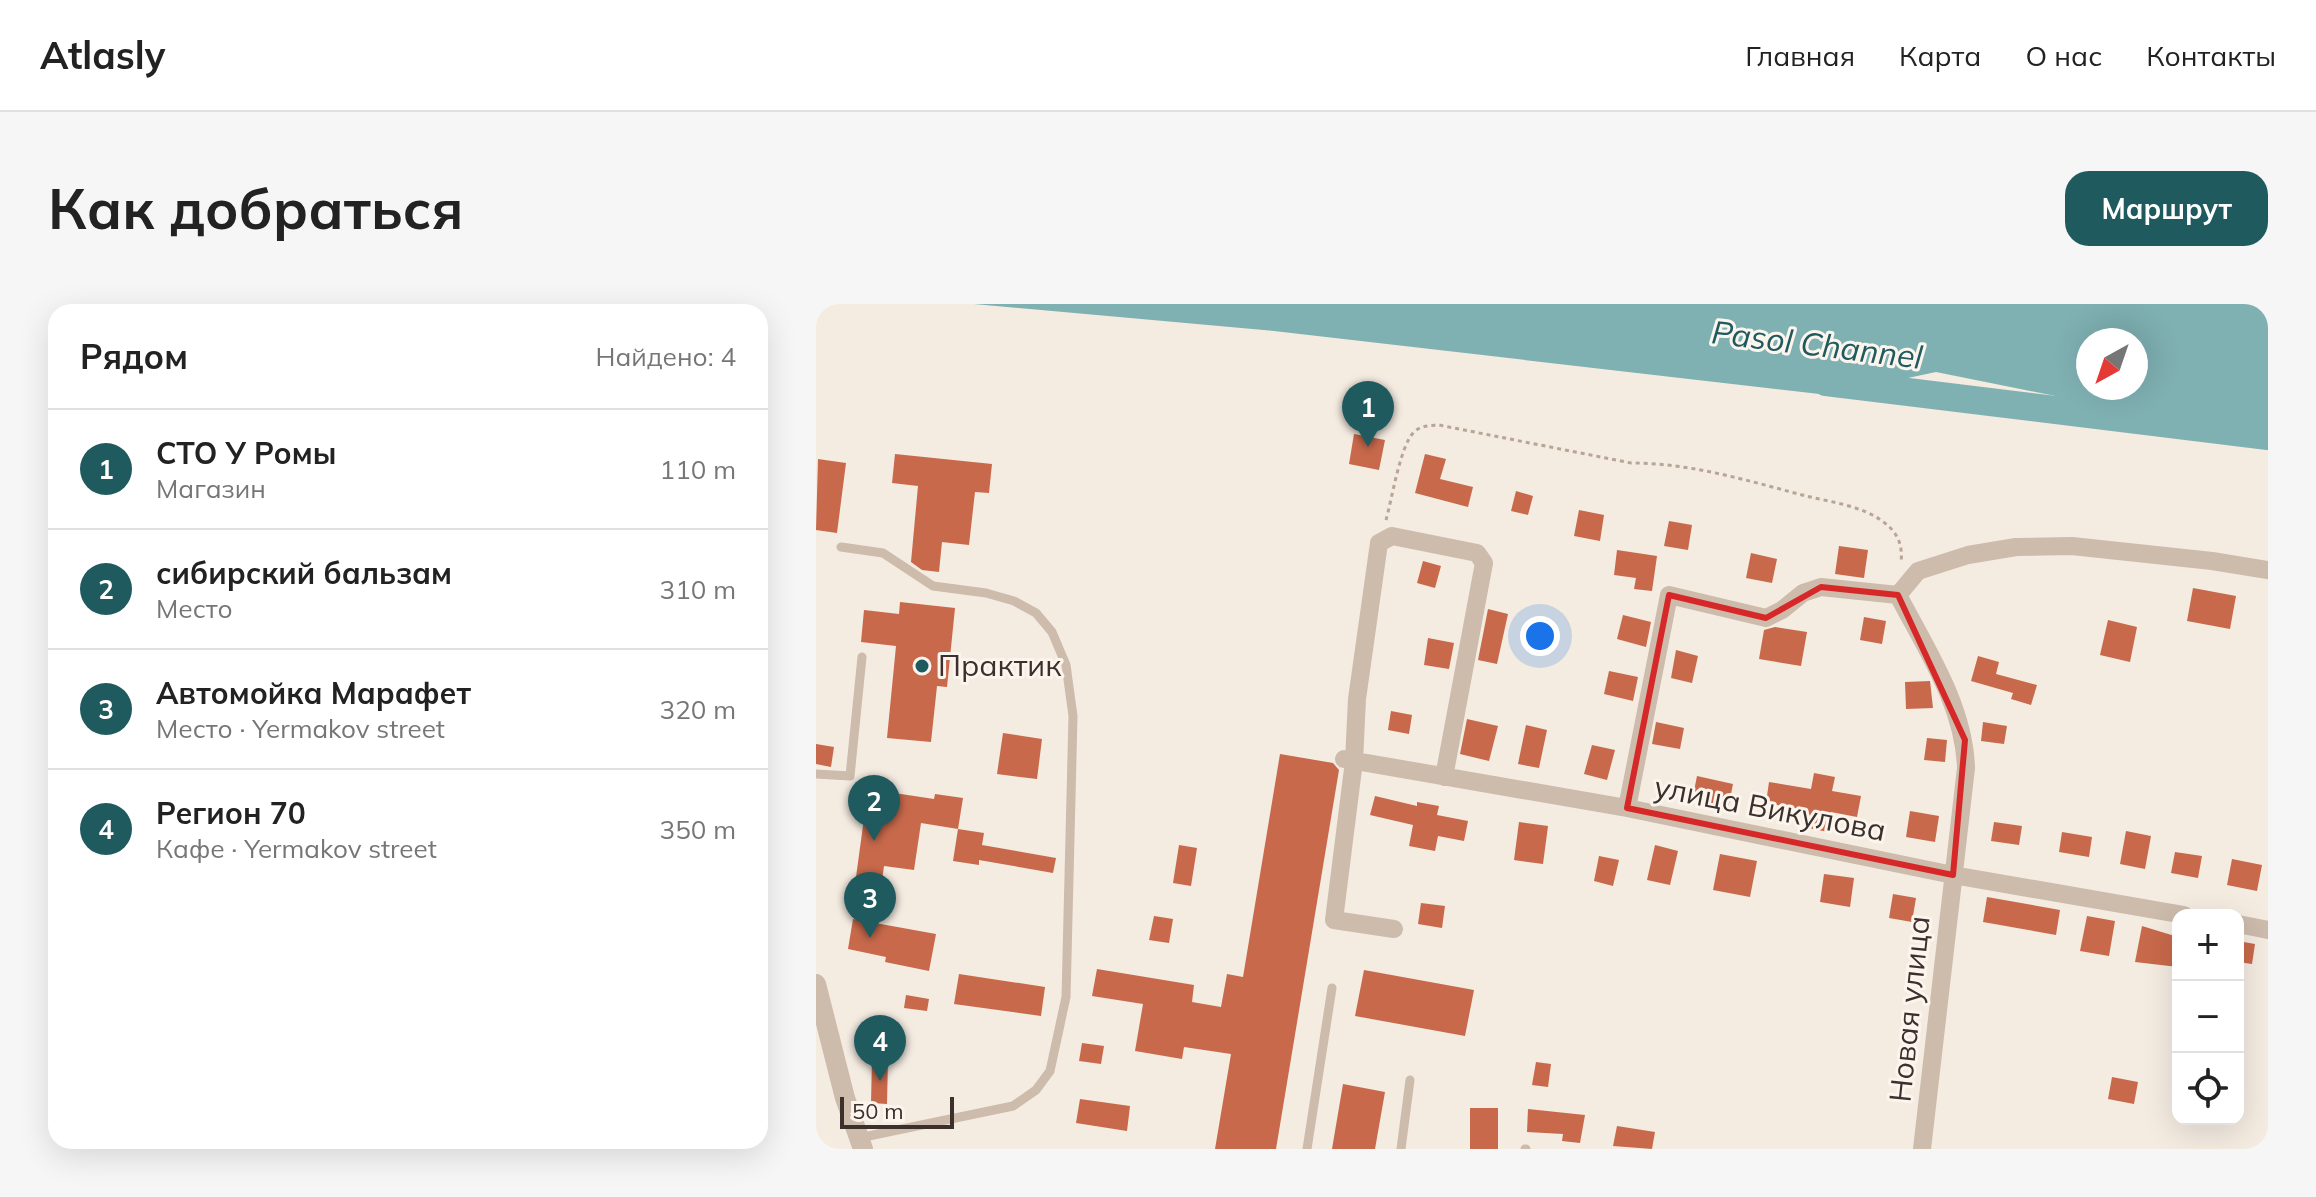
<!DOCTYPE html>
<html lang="ru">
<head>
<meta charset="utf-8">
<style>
	body { margin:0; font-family:Mulish,sans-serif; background:#f6f6f6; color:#222 }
	.controls { position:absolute; right:24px; bottom:24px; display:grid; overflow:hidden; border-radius:16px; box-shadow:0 8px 32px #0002 }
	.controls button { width:72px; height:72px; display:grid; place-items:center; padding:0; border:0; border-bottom:2px solid #e0e0e0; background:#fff; color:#222; font:40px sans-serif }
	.compass { position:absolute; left:1260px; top:24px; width:72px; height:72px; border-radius:50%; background:#fff; box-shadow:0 8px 32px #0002; rotate:220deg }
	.scale { position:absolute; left:24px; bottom:20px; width:114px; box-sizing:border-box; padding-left:8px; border:4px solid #3b302b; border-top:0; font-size:22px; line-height:28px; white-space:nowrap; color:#3b302b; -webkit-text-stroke:6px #fbf5ee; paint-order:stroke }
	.you { position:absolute; left:724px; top:332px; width:28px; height:28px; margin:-20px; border:6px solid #fff; border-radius:50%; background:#1a73e8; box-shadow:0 0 0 12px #1a73e833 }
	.badge { display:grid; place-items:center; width:52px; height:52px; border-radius:50%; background:#1f5a5e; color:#fff; font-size:26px; font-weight:700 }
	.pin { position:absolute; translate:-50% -66px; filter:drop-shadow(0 2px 4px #0008) }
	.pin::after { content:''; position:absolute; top:42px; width:28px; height:24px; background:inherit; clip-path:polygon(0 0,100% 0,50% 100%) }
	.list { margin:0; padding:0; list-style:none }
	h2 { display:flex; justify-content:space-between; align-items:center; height:104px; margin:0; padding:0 32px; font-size:34px }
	h2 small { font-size:26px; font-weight:400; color:#767676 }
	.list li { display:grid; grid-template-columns:52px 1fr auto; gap:24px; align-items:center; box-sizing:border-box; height:120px; padding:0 32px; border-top:2px solid #e0e0e0 }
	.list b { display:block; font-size:30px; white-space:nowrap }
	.list p { margin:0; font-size:26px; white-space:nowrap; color:#767676 }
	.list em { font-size:26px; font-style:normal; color:#767676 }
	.icon { flex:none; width:44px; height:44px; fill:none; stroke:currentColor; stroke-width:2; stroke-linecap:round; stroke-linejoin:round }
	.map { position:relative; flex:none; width:1452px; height:845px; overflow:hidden; border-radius:24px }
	header { display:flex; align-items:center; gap:48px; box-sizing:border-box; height:112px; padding:0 40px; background:#fff; border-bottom:2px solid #e0e0e0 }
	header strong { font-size:38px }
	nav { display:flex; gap:44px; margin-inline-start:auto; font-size:28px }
	.intro { display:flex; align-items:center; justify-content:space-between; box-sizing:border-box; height:192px; padding:0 48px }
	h1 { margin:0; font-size:56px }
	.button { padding:20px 36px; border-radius:24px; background:#1f5a5e; color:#fff; font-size:28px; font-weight:700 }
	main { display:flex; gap:48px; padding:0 48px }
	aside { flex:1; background:#fff; border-radius:24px; box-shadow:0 8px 32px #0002 }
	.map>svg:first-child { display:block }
</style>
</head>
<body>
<header>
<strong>Atlasly</strong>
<nav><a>Главная</a><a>Карта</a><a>О нас</a><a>Контакты</a></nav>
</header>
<div class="intro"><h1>Как добраться</h1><a class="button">Маршрут</a></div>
<main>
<aside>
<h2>Рядом<small>Найдено: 4</small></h2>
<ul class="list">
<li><span class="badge">1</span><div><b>СТО У Ромы</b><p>Магазин</p></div><em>110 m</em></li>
<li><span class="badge">2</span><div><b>сибирский бальзам</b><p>Место</p></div><em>310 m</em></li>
<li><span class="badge">3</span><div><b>Автомойка Марафет</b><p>Место · Yermakov street</p></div><em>320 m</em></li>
<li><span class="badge">4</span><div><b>Регион 70</b><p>Кафе · Yermakov street</p></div><em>350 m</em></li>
</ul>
</aside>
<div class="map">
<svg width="1452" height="845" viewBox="0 0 1452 845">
	<rect width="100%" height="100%" fill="#f4ebe1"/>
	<path fill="#7fb0b2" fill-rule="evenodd" d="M158,0h1289l5,1v134l-332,-67 -108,23 -554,-64zM1272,36h48v48h-48z"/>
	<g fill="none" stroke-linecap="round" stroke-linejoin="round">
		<path stroke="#7fb0b2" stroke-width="28" d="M1010,78l442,54"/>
	</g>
	<path fill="#c8694b" d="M538,130l31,6 -6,30 -30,-6z
		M79,150l97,10 -3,29 -14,-1 -6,53 -27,-3 -3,30 -17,-2 -11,-8 7,-76 -26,-3z
		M609,150l21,5 -6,20 33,8 -5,20 -53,-14z
		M2,155l28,4 -9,70 -21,-3z
		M700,187l17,5 -5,19 -17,-4z
		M763,206l25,5 -4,26 -26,-5z
		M853,217l23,4 -4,25 -24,-4z
		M1023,242l29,4 -4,28 -29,-4z
		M801,246l40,6 -5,35 -18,-2 2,-11 -22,-3z
		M935,249l26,6 -5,24 -26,-5z
		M607,257l18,5 -6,22 -18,-5z
		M1377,284l43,8 -6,33 -43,-8z
		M84,298l55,6 -8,79 -10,-1 -6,56 -44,-4 9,-92 -35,-4 3,-32 35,4z
		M672,305l20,5 -11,50 -19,-4z
		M807,311l28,7 -5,25 -29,-8z
		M1048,313l22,4 -4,23 -22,-4z
		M1292,316l29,7 -7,35 -30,-7z
		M959,323l32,5 -6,34 -42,-7 5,-29z
		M612,334l26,5 -5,26 -25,-4z
		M860,346l22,6 -6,27 -21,-5z
		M1162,352l21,6 -3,12 41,11 -6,20 -20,-6 2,-6 -42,-12z
		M793,367l29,6 -5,24 -29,-7z
		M1114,377l3,27 -27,1 -1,-27z
		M575,407l21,4 -3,19 -21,-4z
		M651,415l31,7 -9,35 -29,-7z
		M840,418l28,6 -4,21 -28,-5z
		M1167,418l24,4 -3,18 -23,-3z
		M710,421l21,5 -8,38 -21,-4z
		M187,429l39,6 -5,40 -40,-5z
		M1111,434l20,2 -2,22 -21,-2z
		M0,440l18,3 -3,20 -15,-3z
		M776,441l23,5 -8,30 -23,-6z
		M464,450l53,9 6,7 -63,379h-61l16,-95 -47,-7 -2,12 -47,-8 8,-47 -51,-8 5,-27 97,16 -2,17 29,5 6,-33 16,3z
		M998,469l21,4 -3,14 29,5 -4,21 -26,-5 -3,20 -24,-5 3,-17 -41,-7 3,-21 42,7z
		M881,472l36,8 -5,25 -36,-8z
		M52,485l66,10 1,-5 28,4 -5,31 -37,-6 -7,47 -30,-4 -2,15 -26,-4z
		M559,492l42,10v-4l22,4 -2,9 31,6 -4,20 -26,-5 -3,15 -26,-5 4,-21 -43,-10z
		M1094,507l29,5 -4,26 -29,-5z
		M703,518l29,4 -5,38 -29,-4z
		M1178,518l28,4 -3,19 -28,-4z
		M142,525l26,4 -2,12 74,13 -3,15 -74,-13v5l-26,-4z
		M1310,527l25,5 -6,33 -25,-5z
		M1246,528l30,5 -3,20 -30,-5z
		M363,541l18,3 -6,38 -18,-3z
		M839,541l23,6 -8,34 -23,-5z
		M1359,548l27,4 -4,22 -27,-5z
		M904,550l37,7 -7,36 -37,-7z
		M783,552l20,4 -6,26 -19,-5z
		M1416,555l30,6 -5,26 -30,-6z
		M1008,570l30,4 -4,29 -30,-5z
		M1077,590l23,4 -4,24 -23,-4z
		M1171,593l73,13 -4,25 -73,-13z
		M605,599l24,3 -3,22 -24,-4z
		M338,612l19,3 -4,24 -20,-3z
		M1271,612l28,5 -6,35 -29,-5z
		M37,615l83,15 -7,37 -44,-9 1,-5 -38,-8z
		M1326,622l36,11v30l-43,-5z
		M1422,637l17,3 -3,20 -14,-2z
		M548,666l110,20 -9,46 -110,-20z
		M143,670l86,13 -4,29 -87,-12z
		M90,691l23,4 -2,12 -23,-3z
		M266,739l22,3 -3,18 -22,-3z
		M56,754l16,1 -1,45 -16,-1z
		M720,758l15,2 -3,23 -16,-2z
		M1296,773l26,5 -4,22 -26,-5z
		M527,780l42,8 -10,57h-43z
		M264,795l50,7 -3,25 -51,-8z
		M654,804h28v41h-28z
		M712,805l57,6 -5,28 -18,-2 1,-7 -36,-2z
		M801,822l38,6 -3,17 -39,-3z"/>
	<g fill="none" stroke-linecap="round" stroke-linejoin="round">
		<path stroke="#b9a596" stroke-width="3" stroke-dasharray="4 4" stroke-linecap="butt" d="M570,216c6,-21 14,-74 28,-88 7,-7 16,-6 25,-7l192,38c60,0 118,18 175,33 25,6 56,10 76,25 16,11 21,24 19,42"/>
		<path stroke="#cdbbac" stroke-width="9" d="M25,243l42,6 50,33 53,7 28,8 22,12 16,19 14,33 7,51 -7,281 -16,74 -14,19 -23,16 -154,32
			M0,470l34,2 12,-119
			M491,845l25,-161
			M585,845l9,-69
			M709,845h1"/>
		<path stroke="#cdbbac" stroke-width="18" d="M1082,291l20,-24 50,-16 48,-8 56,-1 140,15 56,9
			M528,455l283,49 326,67 231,40
			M811,504l42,-213 97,23 16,-8 21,-17 18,-6 77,8c28,54 66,110 68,173l-44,381
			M1422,620l30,6
			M578,625l-60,-9 20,-159 3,-62 22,-156 13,-7 85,17 7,10 -40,214"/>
		<path stroke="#cdbbac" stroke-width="20" d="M0,680l29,114 18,51"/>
	</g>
	<path fill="none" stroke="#d62828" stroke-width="6" stroke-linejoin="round" d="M1005,283l77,8 67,145 -12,135 -326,-67 42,-213 97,23z"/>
	<circle fill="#1f5a5e" stroke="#fbf5ee" stroke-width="3" cx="106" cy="362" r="8"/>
	<g text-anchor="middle" stroke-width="6" stroke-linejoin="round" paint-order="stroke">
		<g font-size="30" fill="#3b302b" stroke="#fbf5ee" text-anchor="start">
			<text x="122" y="372">Практик</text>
		</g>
		<g font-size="30" fill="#3b302b" stroke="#fbf5ee">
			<text transform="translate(954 505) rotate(11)" y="10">улица Викулова</text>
			<text transform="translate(1094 705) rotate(-84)" y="10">Новая улица</text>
		</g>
		<g font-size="32" font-style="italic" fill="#1f5a5e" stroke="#fbf5ee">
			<text transform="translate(1001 41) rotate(7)" y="11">Pasol Channel</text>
		</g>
	</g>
</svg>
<div class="controls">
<button>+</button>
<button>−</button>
<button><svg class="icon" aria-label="locate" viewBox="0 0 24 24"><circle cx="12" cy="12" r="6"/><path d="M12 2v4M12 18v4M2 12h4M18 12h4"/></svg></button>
</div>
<svg class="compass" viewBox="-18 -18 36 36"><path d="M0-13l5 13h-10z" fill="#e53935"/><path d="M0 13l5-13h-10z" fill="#767676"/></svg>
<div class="scale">50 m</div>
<div class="you"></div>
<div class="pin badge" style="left:552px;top:143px">1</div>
<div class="pin badge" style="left:58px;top:537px">2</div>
<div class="pin badge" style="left:54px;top:634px">3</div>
<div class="pin badge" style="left:64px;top:777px">4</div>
</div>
</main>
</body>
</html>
